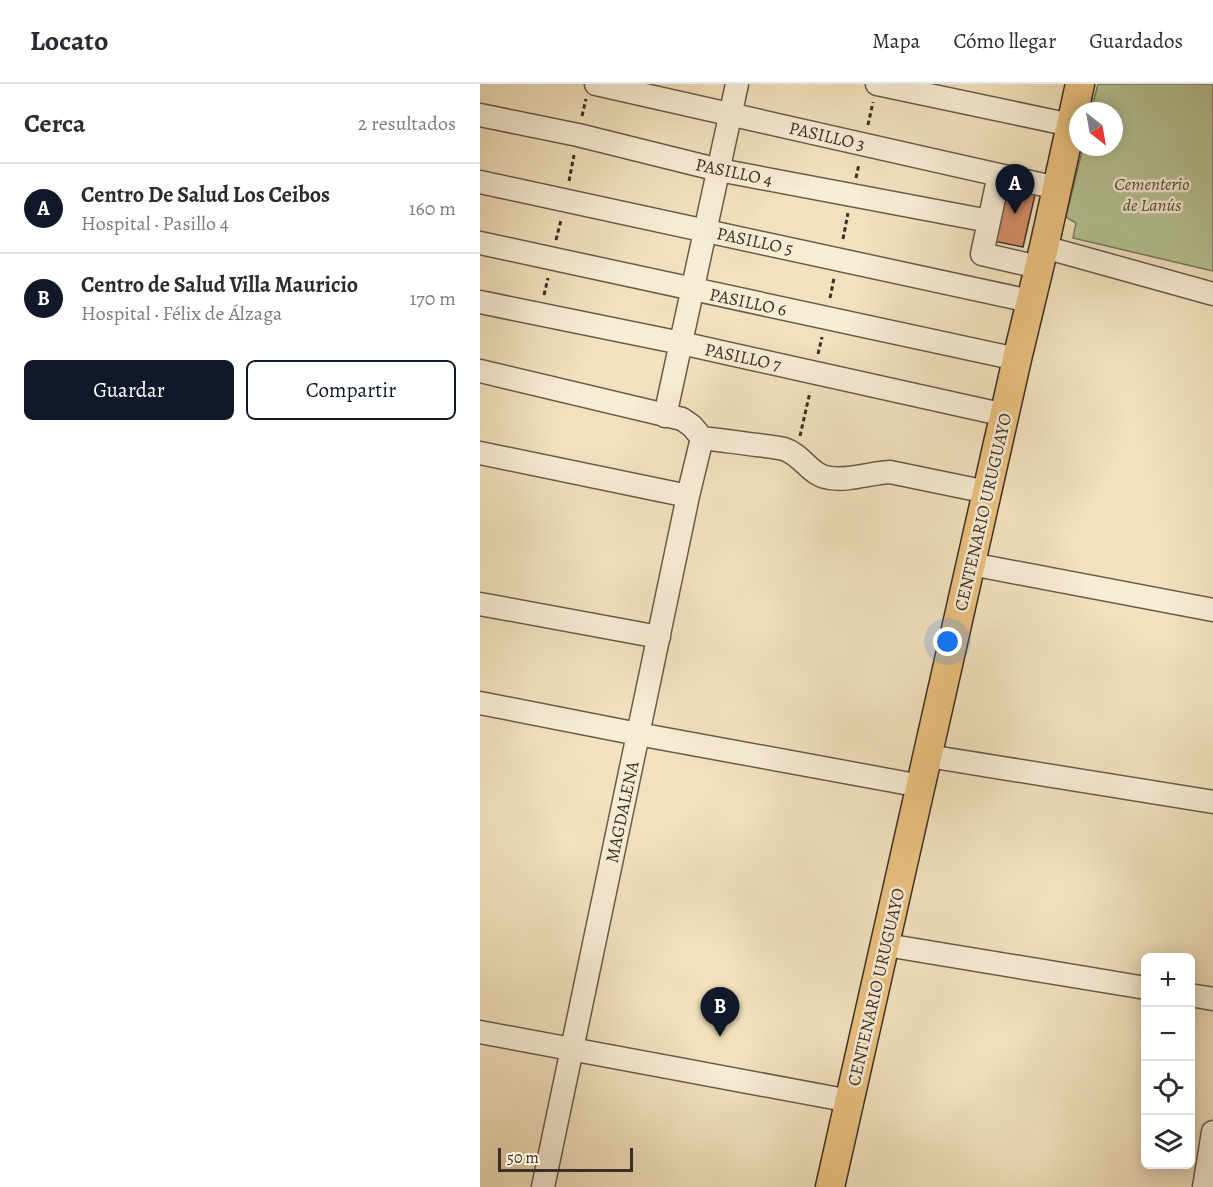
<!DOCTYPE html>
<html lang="es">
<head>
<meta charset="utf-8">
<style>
	body { margin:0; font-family:Alegreya,serif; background:#f7f7f7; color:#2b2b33 }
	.controls { position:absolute; right:18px; bottom:18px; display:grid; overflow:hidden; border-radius:9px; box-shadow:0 3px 15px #0003 }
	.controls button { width:54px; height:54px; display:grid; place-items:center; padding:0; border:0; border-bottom:2px solid #e1e1e2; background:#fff; color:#2b2b33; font:30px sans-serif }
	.compass { position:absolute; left:589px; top:18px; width:54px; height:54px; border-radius:50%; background:#fff; box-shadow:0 3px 15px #0003; rotate:149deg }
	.scale { position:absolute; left:18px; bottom:15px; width:135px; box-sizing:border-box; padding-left:6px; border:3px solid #3b3027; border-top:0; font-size:16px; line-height:21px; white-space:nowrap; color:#3b3027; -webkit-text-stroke:4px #f7ecd4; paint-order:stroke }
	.you { position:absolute; left:468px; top:558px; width:21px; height:21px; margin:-15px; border:4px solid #fff; border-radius:50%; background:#1a73e8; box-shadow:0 0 0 9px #1a73e833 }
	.badge { display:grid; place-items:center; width:39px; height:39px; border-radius:50%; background:#111827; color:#fff; font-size:20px; font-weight:700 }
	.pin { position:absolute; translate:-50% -50px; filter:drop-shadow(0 2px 3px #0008) }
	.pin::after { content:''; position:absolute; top:32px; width:21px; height:18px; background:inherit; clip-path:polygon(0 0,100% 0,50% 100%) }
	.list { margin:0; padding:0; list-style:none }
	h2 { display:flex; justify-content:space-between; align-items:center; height:78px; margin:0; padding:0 24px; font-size:26px }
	h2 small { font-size:20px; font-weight:400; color:#7c7c81 }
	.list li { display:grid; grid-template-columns:39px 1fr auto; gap:18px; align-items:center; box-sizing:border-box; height:90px; padding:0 24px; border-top:2px solid #e1e1e2 }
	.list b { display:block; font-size:22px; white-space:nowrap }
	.list p { margin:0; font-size:20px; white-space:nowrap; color:#7c7c81 }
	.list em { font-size:20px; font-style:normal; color:#7c7c81 }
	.actions { display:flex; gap:12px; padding:18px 24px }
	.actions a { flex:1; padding:14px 0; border:2px solid #111827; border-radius:9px; text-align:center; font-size:21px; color:#111827 }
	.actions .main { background:#111827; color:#fff }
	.icon { flex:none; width:33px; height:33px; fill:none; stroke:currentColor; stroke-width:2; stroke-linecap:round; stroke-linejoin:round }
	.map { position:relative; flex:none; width:733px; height:1103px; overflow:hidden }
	header { display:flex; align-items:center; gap:36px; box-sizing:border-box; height:84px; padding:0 30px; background:#fff; border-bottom:2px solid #e1e1e2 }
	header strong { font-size:28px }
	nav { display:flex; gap:33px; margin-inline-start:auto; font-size:21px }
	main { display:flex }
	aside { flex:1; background:#fff }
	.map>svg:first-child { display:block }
</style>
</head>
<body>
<header>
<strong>Locato</strong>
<nav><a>Mapa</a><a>Cómo llegar</a><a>Guardados</a></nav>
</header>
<main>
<aside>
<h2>Cerca<small>2 resultados</small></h2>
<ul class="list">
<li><span class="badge">A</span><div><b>Centro De Salud Los Ceibos</b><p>Hospital · Pasillo 4</p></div><em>160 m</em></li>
<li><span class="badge">B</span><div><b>Centro de Salud Villa Mauricio</b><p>Hospital · Félix de Álzaga</p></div><em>170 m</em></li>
</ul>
<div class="actions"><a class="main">Guardar</a><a>Compartir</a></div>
</aside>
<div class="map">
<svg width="733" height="1103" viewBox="0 0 733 1103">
	<rect width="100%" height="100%" fill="#f2e1bd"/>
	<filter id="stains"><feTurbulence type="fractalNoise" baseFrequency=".00333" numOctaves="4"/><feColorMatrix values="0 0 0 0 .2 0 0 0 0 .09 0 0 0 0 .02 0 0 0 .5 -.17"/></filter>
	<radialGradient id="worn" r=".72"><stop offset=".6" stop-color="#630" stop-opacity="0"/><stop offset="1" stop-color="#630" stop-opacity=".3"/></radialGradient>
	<path fill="#b6c495" stroke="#787a5e" stroke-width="1.5" d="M618,0h115v187l-140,-33 3,-15 -10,-6 17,-70h31v-36h-23z"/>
	<path fill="#d28b65" stroke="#3b3027" stroke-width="1.5" d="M526,96l31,6 -14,61 -30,-6z"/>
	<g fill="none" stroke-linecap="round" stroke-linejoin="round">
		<g stroke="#695c4c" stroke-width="25">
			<path id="minor" d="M116,0l461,104
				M397,0l194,41
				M0,31l98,20 141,35 270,51
				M519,91l-17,79 56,13
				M0,98l550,119
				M0,159l537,116
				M564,163l169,47
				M0,218l201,41 324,72
				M0,287l202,48 10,7 10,12c19,2 37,5 55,7 9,1 19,2 27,4 19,6 26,27 46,29 20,3 40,-5 60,-6l97,20
				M185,332l72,-332
				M0,369l208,43
				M491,480l242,46
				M0,520l179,33
				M0,619l158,31 283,52
				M448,672l285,46
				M406,861l260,43
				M710,911l23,4
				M0,948l370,69
				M63,1103l145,-691 14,-58
				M724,1103l9,-55"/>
		</g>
		<g stroke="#3b3027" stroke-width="31">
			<path id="major" d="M350,1103l187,-828 27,-112 36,-163"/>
		</g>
		<path stroke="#3b3027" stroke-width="3" stroke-dasharray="4.5 3" stroke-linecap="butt" d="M102,32l4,-17
			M388,41l5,-23
			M376,94l3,-14
			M89,97l5,-26
			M363,155l5,-26
			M76,156l5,-20
			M64,211l4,-17
			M350,214l4,-20
			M338,270l4,-17
			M320,352l10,-44"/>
		<use href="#minor" stroke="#f7ecd4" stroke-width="22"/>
		<use href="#major" stroke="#e9c07e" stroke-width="28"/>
	</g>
	<g text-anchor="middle" stroke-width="5" stroke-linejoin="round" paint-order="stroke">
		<g font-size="18" fill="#3b3027" stroke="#f7ecd4">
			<text transform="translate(347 52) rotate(13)" y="6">PASILLO 3</text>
			<text transform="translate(254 88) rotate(12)" y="6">PASILLO 4</text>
			<text transform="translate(275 157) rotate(12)" y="6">PASILLO 5</text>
			<text transform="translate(268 218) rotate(12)" y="6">PASILLO 6</text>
			<text transform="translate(263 273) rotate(12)" y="6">PASILLO 7</text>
			<text transform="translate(503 428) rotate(-77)" y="6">CENTENARIO URUGUAYO</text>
			<text transform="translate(142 728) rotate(-78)" y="6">MAGDALENA</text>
			<text transform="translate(396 903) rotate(-77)" y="6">CENTENARIO URUGUAYO</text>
		</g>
		<g font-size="18" font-style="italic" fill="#544e3d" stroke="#f7ecd4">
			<text x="672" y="106">Cementerio<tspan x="672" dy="21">de Lanús</tspan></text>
		</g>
	</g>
	<rect width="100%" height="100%" filter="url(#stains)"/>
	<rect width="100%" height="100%" fill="url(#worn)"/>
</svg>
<div class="controls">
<button>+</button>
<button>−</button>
<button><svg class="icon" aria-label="locate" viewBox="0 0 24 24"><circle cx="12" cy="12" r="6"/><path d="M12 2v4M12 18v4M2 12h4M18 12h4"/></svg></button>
<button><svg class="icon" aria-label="layers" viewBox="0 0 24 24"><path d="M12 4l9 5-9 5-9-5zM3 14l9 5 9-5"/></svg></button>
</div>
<svg class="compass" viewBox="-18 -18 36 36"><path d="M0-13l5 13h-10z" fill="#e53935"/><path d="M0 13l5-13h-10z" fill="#7c7c81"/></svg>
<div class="scale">50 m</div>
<div class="you"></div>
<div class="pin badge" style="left:535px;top:130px">A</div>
<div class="pin badge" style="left:240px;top:953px">B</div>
</div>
</main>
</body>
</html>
